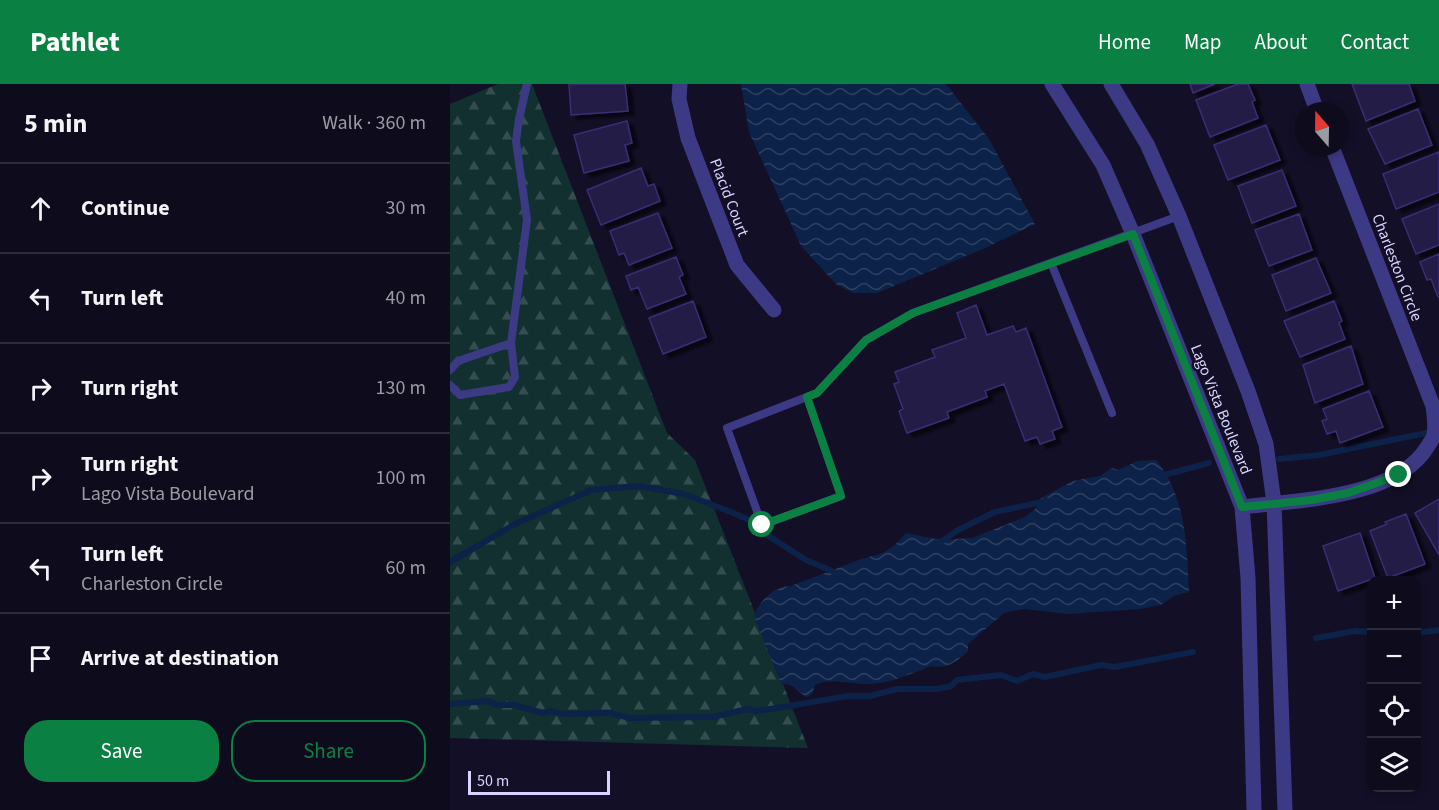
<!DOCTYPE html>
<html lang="en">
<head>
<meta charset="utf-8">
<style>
	body { margin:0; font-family:"Source Sans 3",sans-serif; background:#1c1929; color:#f1f3f6 }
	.controls { position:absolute; right:18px; bottom:18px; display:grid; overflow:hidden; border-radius:12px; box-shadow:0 3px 9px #0003 }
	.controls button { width:54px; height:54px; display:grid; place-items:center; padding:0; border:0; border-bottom:2px solid #2e2b3b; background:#0e0b1c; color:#f1f3f6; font:30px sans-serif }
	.compass { position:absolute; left:845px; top:18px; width:54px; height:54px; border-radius:50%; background:#0e0b1c; box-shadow:0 3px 9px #0003; rotate:340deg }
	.scale { position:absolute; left:18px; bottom:15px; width:142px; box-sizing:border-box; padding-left:6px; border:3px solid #d9d4ff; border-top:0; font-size:16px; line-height:21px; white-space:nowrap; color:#d9d4ff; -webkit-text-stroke:4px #130f26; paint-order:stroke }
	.stop { position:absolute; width:18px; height:18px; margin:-14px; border:4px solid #0b8043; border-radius:50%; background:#fff }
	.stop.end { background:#0b8043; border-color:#fff; box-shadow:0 2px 6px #0008 }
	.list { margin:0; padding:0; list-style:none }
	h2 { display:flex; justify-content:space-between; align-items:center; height:78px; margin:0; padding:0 24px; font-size:26px }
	h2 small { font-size:20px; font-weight:400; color:#9b9ba3 }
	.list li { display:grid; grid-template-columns:39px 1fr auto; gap:18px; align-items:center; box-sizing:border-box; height:90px; padding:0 24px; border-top:2px solid #2e2b3b }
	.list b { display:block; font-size:22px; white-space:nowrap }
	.list p { margin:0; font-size:20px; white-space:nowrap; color:#9b9ba3 }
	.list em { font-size:20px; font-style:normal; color:#9b9ba3 }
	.actions { display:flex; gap:12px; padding:18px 24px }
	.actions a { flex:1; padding:14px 0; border:2px solid #0b8043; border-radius:24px; text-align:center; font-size:21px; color:#0b8043 }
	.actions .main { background:#0b8043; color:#fff }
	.icon { flex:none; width:33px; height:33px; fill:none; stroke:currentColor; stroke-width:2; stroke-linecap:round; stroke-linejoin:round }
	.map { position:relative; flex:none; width:989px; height:726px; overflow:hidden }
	header { display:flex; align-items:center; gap:36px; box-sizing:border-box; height:84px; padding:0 30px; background:#0b8043; color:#fff }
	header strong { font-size:28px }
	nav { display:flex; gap:33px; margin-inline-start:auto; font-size:21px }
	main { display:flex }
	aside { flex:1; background:#0e0b1c }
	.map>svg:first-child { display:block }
</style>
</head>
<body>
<header>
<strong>Pathlet</strong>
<nav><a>Home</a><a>Map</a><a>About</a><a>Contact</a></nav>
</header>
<main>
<aside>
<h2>5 min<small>Walk · 360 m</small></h2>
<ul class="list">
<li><svg class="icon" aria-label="ahead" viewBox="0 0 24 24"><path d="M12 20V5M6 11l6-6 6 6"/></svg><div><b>Continue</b></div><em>30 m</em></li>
<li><svg class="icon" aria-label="left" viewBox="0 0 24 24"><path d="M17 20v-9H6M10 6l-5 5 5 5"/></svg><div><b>Turn left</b></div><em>40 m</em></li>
<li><svg class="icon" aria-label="right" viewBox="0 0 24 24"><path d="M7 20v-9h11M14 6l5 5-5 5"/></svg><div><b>Turn right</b></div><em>130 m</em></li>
<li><svg class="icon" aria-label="right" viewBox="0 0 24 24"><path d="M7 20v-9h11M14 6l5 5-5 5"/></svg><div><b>Turn right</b><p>Lago Vista Boulevard</p></div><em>100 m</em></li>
<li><svg class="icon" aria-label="left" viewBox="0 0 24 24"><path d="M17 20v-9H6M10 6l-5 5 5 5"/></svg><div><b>Turn left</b><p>Charleston Circle</p></div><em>60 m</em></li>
<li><svg class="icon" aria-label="arrive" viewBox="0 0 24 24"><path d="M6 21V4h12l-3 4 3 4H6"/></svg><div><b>Arrive at destination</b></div></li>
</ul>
<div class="actions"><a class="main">Save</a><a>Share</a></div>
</aside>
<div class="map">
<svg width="989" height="726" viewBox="0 0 989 726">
	<defs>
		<pattern id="forest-firs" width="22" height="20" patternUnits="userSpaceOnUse" patternTransform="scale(1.5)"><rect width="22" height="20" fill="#12302f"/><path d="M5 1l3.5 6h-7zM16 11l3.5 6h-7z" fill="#344d4e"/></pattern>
		<pattern id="water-waves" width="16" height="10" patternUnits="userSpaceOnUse" patternTransform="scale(1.5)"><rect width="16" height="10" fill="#0c2248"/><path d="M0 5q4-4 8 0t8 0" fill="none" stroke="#2f4163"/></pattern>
		<filter id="shadow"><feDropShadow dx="6" dy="4" stdDeviation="1.5" flood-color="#0009"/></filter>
	</defs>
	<rect width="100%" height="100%" fill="#130f26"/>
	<path fill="url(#forest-firs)" d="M48,0h34l135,349 28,27 113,288 -358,-10v-634z"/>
	<path fill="url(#water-waves)" d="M291,0h205l43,55 46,85 -52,25 -106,44h-24l-16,-8 -36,-39 -52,-114z
		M706,376c30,35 31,88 33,132l-15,4 -13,9 -21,4 -72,5 -45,-5 -19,4 -36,31v7c-10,10 -22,19 -37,15 -18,7 -40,17 -60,18 -17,1 -41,-7 -56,1l-3,9 -4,3c-13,-5 -12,-14 -27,-13l-27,-68c5,-15 21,-31 37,-30l70,-27 22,-6 11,-7 12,-13 35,7 31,-2 53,-21 10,-8 6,-11 32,-17 27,-5 12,-8 6,2 20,-9z"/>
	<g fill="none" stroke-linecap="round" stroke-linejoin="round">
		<path stroke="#0c2248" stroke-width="6" d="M829,375l40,-4 107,-22
			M710,392l49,-13
			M488,460l20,-14 37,-18 52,-11
			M0,478l65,-38 76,-34 48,-4 45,8 47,18 25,11 11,12 39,25 33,14
			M966,549l23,-3
			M866,554l39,-7 17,1
			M0,620l38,-3 10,4h16l29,8 6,-2 15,3 46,-1 20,5 82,-1 36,-8 8,2 21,-3 71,-12h22l27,-7h40l14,-3 6,-6 44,-5 16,6 16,-7 12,3 56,-12 14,2 78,-15"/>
	</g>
	<path fill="#241b47" stroke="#3b2d73" stroke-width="1.5" filter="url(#shadow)" d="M119,0h56l3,27 -57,4z
		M740,0h25l-22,9z
		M788,0h10l7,16 -3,2 6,16 -48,19 -14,-37z
		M902,0h57l6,17 -49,20z
		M968,25l14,36 -47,19 -17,-35z
		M177,37l5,22 -7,2 4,16 -45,12 -10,-38z
		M816,41l14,35 -52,20 -14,-35z
		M989,68v40l-43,17 -13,-35z
		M191,84l7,18 6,-2 6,17 -59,24 -14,-35z
		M832,86l14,36 -44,17 -14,-37z
		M989,120v41l-23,9 -14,-35z
		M208,129l14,35 -43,17 -5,-12 -5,2 -9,-24z
		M849,130l13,36 -43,16 -14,-36z
		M989,170v42l-1,1 -7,-18 -4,1 -7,-18z
		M226,173l7,18 -4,2 7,17 -39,15 -9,-22 -7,3 -5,-14z
		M866,174l15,35 -45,18 -14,-36z
		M243,217l13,36 -43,17 -14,-36z
		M884,217l8,20 -3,2 6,16 -45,18 -16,-36z
		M526,221l11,30 26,-9 3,6 10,-4 36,99 -10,4 3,8 -15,5 -3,-7 -12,4 -21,-57 -19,7 2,6 -40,15 2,6 -42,15 -8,-22 4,-2 -9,-25 5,-2 -4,-10 40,-15 -3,-7 34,-12 -9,-25z
		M901,262l12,38 -48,19 -12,-38z
		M919,307l14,36 -43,16 -4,-12 -9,3 -5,-13 5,-2 -4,-10z
		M989,415v56l-24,-42z
		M956,430l19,50 -37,14 -18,-47 17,-7 -2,-2z
		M910,449l15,45 -37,13 -15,-45z"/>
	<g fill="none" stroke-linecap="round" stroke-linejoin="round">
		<path stroke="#3d3a85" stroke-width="8" d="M601,179l61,150
			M0,286l8,-9 53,-18
			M0,301l10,10 49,-8 6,-10 -4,-34 16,-123 -11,-79 3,-22 8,-35
			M357,313l34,99 -79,29 -35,-97 90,-35 49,-53 47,-27 266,-97"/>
		<path stroke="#3d3a85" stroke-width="15" d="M230,0l-1,15 9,39 49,127 37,45
			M602,0l51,81 30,69 109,273 6,71 6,232
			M661,0l36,60 32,72 69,175 18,53 8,59 11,307
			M857,0l10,27
			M792,423c55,-7 154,-8 186,-61 2,-4 6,-8 6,-12 2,-9 0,-19 -1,-28l-101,-259"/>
	</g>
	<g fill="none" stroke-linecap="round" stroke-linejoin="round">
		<path stroke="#0b8043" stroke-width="8" d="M312,441l79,-29 -34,-99 10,-4 49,-53 47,-27 220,-79 109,273 69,-7 37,-7 51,-18"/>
	</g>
	<g text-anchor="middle" stroke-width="5" stroke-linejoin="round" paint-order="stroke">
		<g font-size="16" fill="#d9d4ff" stroke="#130f26">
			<text transform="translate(280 113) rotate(69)" y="6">Placid Court</text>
			<text transform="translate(948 183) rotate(69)" y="6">Charleston Circle</text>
			<text transform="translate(772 325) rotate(68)" y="6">Lago Vista Boulevard</text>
		</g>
	</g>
</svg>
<div class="controls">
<button>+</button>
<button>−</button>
<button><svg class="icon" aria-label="locate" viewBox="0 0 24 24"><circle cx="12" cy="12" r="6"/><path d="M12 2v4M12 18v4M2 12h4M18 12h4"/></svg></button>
<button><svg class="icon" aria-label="layers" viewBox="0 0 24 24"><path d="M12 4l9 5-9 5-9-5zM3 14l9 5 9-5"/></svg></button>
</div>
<svg class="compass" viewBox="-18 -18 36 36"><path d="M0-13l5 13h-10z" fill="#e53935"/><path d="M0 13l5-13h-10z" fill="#9b9ba3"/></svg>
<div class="scale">50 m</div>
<div class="stop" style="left:312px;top:441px"></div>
<div class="stop end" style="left:949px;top:391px"></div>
</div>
</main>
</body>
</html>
